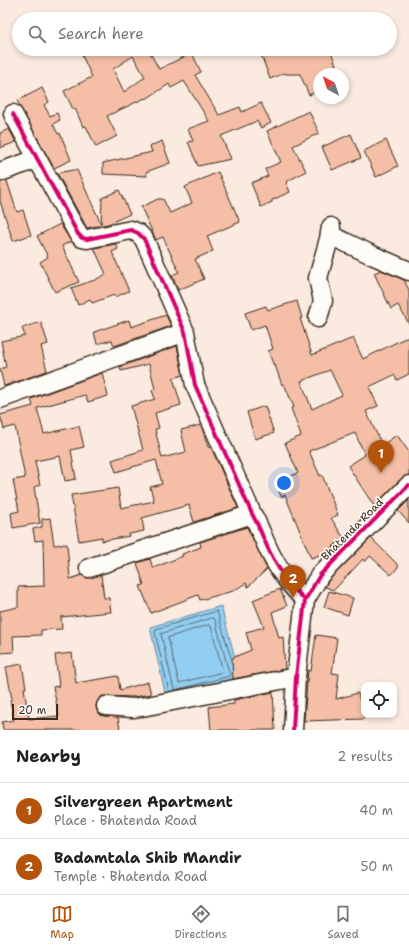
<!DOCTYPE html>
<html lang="en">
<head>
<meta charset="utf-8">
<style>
	body { margin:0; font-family:"Shantell Sans",sans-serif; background:#f6f6f6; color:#222 }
	.controls { position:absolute; right:12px; bottom:12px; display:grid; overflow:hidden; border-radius:8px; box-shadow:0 2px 6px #0003 }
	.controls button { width:36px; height:36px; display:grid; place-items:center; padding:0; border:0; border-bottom:1px solid #e0e0e0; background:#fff; color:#222; font:20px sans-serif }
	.compass { position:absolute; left:313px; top:68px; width:36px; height:36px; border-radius:50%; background:#fff; box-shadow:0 2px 6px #0003; rotate:320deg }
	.scale { position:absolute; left:12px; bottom:10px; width:46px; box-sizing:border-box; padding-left:4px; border:2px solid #3b2a1e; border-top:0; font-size:11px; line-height:14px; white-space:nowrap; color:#3b2a1e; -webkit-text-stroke:3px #fdfcf7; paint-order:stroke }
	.you { position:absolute; left:284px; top:483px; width:14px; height:14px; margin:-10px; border:3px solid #fff; border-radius:50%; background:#1a73e8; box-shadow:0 0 0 6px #1a73e833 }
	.badge { display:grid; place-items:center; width:26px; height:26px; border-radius:50%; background:#b45309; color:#fff; font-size:13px; font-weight:700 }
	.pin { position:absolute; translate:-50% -33px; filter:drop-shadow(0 1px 2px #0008) }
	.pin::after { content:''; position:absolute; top:21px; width:14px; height:12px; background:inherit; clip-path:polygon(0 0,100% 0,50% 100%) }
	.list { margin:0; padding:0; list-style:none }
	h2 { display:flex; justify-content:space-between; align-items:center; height:52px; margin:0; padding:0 16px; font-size:17px }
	h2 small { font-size:13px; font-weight:400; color:#767676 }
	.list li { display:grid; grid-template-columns:26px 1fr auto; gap:12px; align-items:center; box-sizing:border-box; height:56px; padding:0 16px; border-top:1px solid #e0e0e0 }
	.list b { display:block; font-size:15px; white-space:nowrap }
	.list p { margin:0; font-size:13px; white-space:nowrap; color:#767676 }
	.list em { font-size:13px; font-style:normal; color:#767676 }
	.icon { flex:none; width:22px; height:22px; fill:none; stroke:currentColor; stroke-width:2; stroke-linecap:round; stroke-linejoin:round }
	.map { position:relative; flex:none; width:409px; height:730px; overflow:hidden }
	.search { position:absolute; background:#fff; box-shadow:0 2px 6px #0003; left:12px; right:12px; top:12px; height:44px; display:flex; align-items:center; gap:10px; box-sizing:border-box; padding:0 14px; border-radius:22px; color:#767676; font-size:15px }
	.sheet { height:164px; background:#fff }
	nav { display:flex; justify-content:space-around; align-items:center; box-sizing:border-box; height:56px; border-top:1px solid #e0e0e0; background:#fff; font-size:11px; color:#767676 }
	nav a { display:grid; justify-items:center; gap:2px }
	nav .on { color:#b45309 }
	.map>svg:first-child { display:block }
</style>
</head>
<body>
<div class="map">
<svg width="409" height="730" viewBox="0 0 409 730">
	<rect width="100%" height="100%" fill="#faeadf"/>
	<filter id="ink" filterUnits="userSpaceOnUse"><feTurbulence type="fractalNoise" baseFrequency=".025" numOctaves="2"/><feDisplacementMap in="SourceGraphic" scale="8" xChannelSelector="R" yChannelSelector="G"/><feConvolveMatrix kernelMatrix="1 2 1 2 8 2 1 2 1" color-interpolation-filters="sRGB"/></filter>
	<g filter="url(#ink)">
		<path fill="#91cef1" stroke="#6f8c9d" d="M221,606l21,77 -75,18 -17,-74z"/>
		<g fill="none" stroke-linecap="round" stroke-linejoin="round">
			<path stroke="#5d6c72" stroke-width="1" d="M212,618l3,1 15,57 -56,14 -13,-56z
				M208,625l3,1 12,46 -44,11 -11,-45z
				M169,692l-14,-60 1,-3 61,-18 14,47"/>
		</g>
		<path fill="#f4bfa6" stroke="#3b2a1e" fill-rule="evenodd" d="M79,49h69l11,20 33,-16 9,19 -6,3 24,40 21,-8 2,5 19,-9 10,20 -10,5 -4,-7 -36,15 10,23 -33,7 -10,-24 5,-1 -5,-12 21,-8 -25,-40 -13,7 -2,-4 -23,15 -1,-1 -38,18 10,20 -21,11 -10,-21 -3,1 -8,-19 -2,1 -9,-18 28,-14zM133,56l12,21 -21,15 -11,-23z
			M266,49h64l6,16 -2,1 3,8h-18v17l-10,4 -9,-21h-14l-1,-1 -15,6 -10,-27z
			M42,88l7,14 -5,3 6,11 7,-3 3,7 -7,4 5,10 2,-1 11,27 -17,8 -37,-67z
			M309,111l10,22 -26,13 13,25 -20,11 4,10 -18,8v2l-11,5 -10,-24 17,-7 -3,-7 16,-7 -14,-31z
			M9,129l7,13 -16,6v-15z
			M351,134l10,24 -29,12 -10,-23z
			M386,140l12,26 -22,11 -12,-26z
			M162,141l8,22 -24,9 1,4 -44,-2v-11l49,-11 -2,-6z
			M73,170h4l24,54 1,-26 17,-8 11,24 -22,10 -21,4 -30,-55z
			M218,172l22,50 -33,14 6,15 -18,8 9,20 -26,11 -6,-15 7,-3 -16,-35 -7,3 -15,-33 17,-8h5l7,14 22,-10 -7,-16z
			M7,181l10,31 6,-2 8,25 -18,6 -13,-40v-19z
			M60,224l11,17 -9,5 17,36 -24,10 -15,-30 8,-5 -11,-21z
			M116,244l2,5 -6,3 17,39 -14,6 -1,-2 -22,8 -2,-4 -12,6 -7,-17 24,-8 11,-6 -12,-26z
			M381,270l23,10 5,10v34l-11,-19 -7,4 -17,-36z
			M297,301l5,17h-2l12,37 41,-17 10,21 46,-23v38l-12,6 -3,-5 -25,12 9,19 -12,5 16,34 15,-10 12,17v23l-7,3 -28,28 -26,-40 17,-11 -10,-22 -46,18 11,25 2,-1 16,40 -7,3 12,19 -15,15 -17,6 -26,-63 -4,2 -5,-15 22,-9 -13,-30 16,-7 -10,-28 3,-1 -10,-23 -2,1 -7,-20 -1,1 -6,-15 5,-2 -8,-24 -14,5 -6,-17 21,-7 2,4zM330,370l12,25 -30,14 -11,-28z
			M166,315l5,11 -57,20 -2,-6 -15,4 -3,-12 35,-12 2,7z
			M41,322l7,22 -7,2 6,25 -43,15 -4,-17 6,-2 -5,-26 24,-5 -3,-8z
			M177,346l6,29 -10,3 8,27 -26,8 4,15 -4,1 7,29 24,-6 -5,-22 20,-5 7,22h3l27,61 -44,14 -5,-17 -47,13 2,13 -15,3v2l-27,5v-4l-23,4 -8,-46 47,-7 3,20 33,-7 -4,-14 12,-3 -6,-24 -40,12 -4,-12 31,-10 -12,-44 24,-7 -3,-9 3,-1 -6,-25 -28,7 -1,-4z
			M102,373l6,23 -20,6 -3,-7 -48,13 7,26 35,-8 5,21 -13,3 5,29 -11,2 -5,-25 -25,5 5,24 -6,2 6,36 -27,5 -2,-15 8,-2 -6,-31 12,-2 -10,-52 -11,3 -4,-14 33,-9 -2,-7z
			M265,406l9,27 -19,6 -8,-27z
			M409,500v23l-11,-12z
			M50,518l4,27 13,-1 3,35 12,-4 5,3 14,-3 3,23h5l2,14 -50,5 1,12 -21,1v5l-28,1 1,16 -14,1v-42l18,-4v-20l26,-1 -1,-46 -8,1 -2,-12 9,-2v-8z
			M247,527l20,42 -19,18 -2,-4 -13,8 -33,9 -2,-5 -47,18 -11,-27 4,-1 -7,-22 13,-4 3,9 30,-12 -1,-2 19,-7 -1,-5z
			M371,538l28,28 -8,9 -21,-19 -5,6 -2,-3 -29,31 -9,-3 3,-6z
			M280,589l7,17 -15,6 7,26 4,-1 2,32 -52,10 -1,-21 19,-8 -5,-18 18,-5 -11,-27z
			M329,591l24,7 -5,17 -24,-8z
			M316,635l21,3 -5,35 7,1 -3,25 22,-6 2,8 4,-1v19l-60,2 4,-51 3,1z
			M72,653l4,30 42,-7 2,14 28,-8 3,12 -18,3 -27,-1h-4l-4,4 -2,6 1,5 3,4 5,1 13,1 2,13h-117l-1,-8 12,-2 -4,-20 2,-1 -6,-32 16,-3 4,24h-2l5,31 30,-3 -6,-29 6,-1 -4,-31z
			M273,692l2,38h-64l-2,-23 25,-3v-4z"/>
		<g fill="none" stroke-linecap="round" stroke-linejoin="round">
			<g stroke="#3b2a1e" stroke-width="21">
				<path id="minor" d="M13,114l65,120 4,4 5,1 44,-9 7,3 6,6 41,93 10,53 57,129c9,15 13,31 22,46 8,15 18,27 31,40
					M0,172l37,-13
					M330,235l42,20 37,16
					M318,318l5,-17 -5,-23 11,-39 2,-12
					M0,399l185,-67
					M89,568l163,-54
					M106,706l27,2 14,-2 149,-29
					M293,730l3,-53 9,-77 15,-25 89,-90"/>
			</g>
			<use href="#minor" stroke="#fdfcf7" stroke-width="18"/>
			<g stroke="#fdfcf7" stroke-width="6">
				<path id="cycleway" d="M13,114l65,120 4,4 5,1 44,-9 7,3 6,6 41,93 10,53 57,129c9,15 13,31 22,46 8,15 18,27 31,40
					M293,730l3,-53 9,-77 15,-25 89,-90"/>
			</g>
			<use href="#cycleway" stroke="#d6006c" stroke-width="4"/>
		</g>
	</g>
	<g text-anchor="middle" stroke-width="3.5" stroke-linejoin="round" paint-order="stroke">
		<g font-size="11" fill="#3b2a1e" stroke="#fdfcf7">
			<text transform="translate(352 529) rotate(-45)" y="4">Bhatenda Road</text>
		</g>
	</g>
</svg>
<div class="controls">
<button><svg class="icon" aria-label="locate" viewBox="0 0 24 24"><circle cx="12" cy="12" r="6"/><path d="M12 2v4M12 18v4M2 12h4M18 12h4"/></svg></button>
</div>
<svg class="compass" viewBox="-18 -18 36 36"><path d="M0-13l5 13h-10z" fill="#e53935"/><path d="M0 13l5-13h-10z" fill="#767676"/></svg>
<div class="scale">20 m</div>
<div class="you"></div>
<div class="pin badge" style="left:381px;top:473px">1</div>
<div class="pin badge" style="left:293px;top:598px">2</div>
<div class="search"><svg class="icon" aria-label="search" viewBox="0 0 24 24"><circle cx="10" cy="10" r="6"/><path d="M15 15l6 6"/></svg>Search here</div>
</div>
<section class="sheet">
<h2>Nearby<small>2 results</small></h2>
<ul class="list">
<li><span class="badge">1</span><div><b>Silvergreen Apartment</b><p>Place · Bhatenda Road</p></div><em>40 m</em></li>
<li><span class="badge">2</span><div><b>Badamtala Shib Mandir</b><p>Temple · Bhatenda Road</p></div><em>50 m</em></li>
</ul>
</section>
<nav>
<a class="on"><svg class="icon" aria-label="map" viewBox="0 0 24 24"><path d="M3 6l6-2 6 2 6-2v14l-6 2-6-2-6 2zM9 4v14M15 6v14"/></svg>Map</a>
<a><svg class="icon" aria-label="directions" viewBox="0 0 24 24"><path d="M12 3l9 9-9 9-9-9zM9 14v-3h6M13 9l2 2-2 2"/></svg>Directions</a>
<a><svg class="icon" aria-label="saved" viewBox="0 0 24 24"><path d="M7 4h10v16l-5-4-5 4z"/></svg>Saved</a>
</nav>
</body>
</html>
